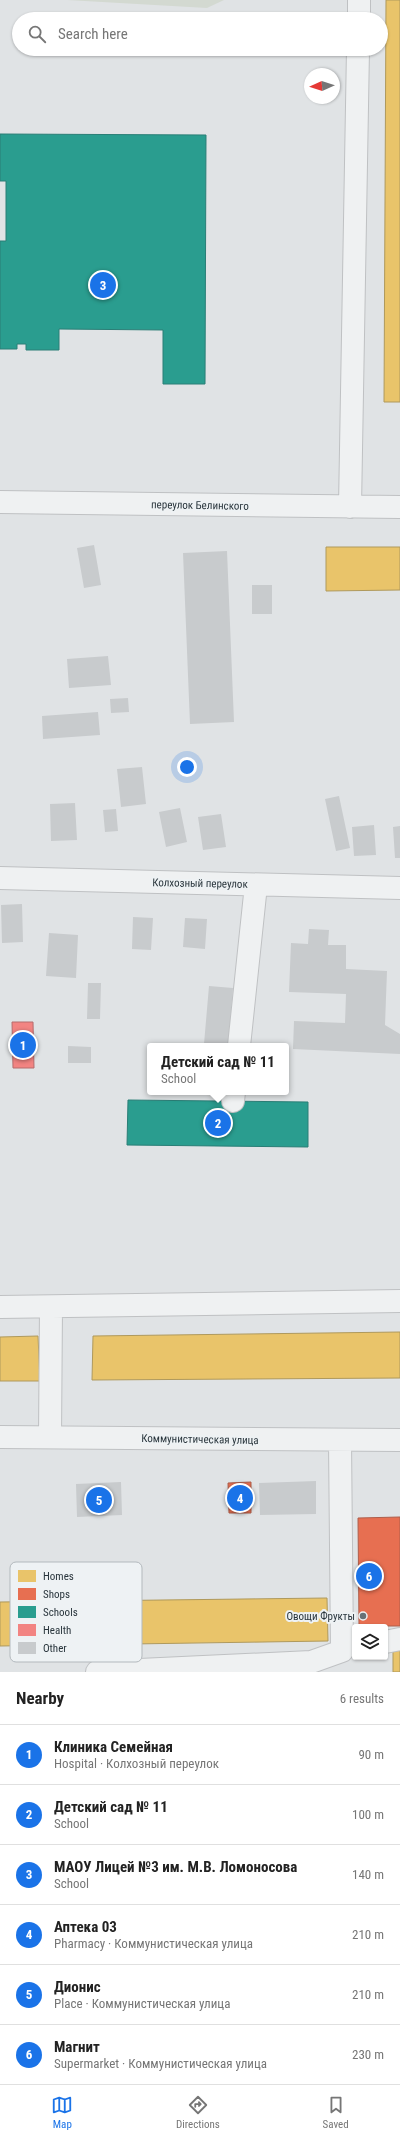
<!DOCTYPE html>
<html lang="en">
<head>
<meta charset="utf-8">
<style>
	body { margin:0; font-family:"Roboto Condensed",sans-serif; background:#f2f2f2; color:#222 }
	.controls { position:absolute; right:12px; bottom:12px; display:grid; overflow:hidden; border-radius:4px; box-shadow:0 1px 3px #0004 }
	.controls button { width:36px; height:36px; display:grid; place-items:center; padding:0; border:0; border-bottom:1px solid #e0e0e0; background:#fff; color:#222; font:20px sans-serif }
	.compass { position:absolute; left:304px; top:68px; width:36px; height:36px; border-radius:50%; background:#fff; box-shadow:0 1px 3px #0004; rotate:267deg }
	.you { position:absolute; left:187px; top:767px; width:14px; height:14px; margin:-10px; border:3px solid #fff; border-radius:50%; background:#1a73e8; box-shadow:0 0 0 6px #1a73e833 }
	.badge { display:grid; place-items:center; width:26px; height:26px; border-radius:50%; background:#1a73e8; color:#fff; font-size:13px; font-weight:700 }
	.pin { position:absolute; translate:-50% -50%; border:2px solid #fff; box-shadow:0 1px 4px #0006 }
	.popup { position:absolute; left:147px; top:1043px; width:142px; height:52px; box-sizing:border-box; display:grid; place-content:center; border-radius:4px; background:#fff; filter:drop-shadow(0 1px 3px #0005); font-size:13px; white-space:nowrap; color:#767676 }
	.popup b { font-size:15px; color:#222 }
	.popup::after { content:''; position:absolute; left:50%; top:100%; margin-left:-8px; border:8px solid transparent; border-top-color:#fff }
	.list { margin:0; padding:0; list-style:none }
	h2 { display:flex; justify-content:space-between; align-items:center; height:52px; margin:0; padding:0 16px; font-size:17px }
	h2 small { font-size:13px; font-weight:400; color:#767676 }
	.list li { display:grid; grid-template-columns:26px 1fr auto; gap:12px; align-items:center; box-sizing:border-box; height:60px; padding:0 16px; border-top:1px solid #e0e0e0 }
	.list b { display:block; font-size:15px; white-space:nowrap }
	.list p { margin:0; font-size:13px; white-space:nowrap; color:#767676 }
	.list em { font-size:13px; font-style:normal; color:#767676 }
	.icon { flex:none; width:22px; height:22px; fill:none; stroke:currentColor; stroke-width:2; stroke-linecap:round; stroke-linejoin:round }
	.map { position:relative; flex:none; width:400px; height:1672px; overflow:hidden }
	.search { position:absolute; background:#fff; box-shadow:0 1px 3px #0004; left:12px; right:12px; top:12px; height:44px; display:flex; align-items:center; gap:10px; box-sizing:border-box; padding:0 14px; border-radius:22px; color:#767676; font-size:15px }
	.sheet { height:412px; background:#fff }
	nav { display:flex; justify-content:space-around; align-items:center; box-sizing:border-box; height:56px; border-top:1px solid #e0e0e0; background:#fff; font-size:11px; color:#767676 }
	nav a { display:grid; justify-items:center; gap:2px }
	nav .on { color:#1a73e8 }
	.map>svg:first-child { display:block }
</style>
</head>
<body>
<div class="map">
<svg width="400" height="1672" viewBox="0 0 400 1672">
	<rect width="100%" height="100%" fill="#e0e3e5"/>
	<path fill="#d3d9d1" d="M67,0h157l-17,8z"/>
	<path fill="#e9c46a" stroke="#af995c" d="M386,0h14v402h-16z
		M326,547h74v43l-74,1z
		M400,1332v46l-308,2 1,-44z
		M38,1336l2,45h-40v-44z
		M327,1598l1,43 -328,5v-44z
		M393,1646h7v26h-7z"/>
	<path fill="#e76f51" stroke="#ae5e4b" d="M251,1482v31h-22l-1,-30z
		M400,1517v109h-41l-1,-108z"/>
	<path fill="#2a9d8f" stroke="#2a7e76" d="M0,134l206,1 -1,249h-42v-54l-104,-1v21h-33v-6h-9v5h-17v-108h6v-60h-6z
		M128,1100l180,2v45l-181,-2z"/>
	<path fill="#f28482" stroke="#b66c6d" d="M12,1022h21l1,46h-21z"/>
	<path fill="#c8cbcd" d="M94,545l7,40 -17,3 -7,-40z
		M227,551l7,171 -44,2 -7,-171z
		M252,585h20v29h-20z
		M108,656l3,29 -42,3 -2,-29z
		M128,698l1,14 -18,1 -1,-14z
		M98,712l2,23 -57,4 -1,-23z
		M142,767l4,37 -25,3 -4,-38z
		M339,796l11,52 -14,3 -11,-52z
		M75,803l2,37 -26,1 -1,-37z
		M180,808l7,34 -21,5 -7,-35z
		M116,809l2,22 -13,1 -2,-22z
		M221,814l5,33 -23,3 -5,-33z
		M374,825l2,30 -22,1 -2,-29z
		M400,826v32h-5l-2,-31z
		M22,904l1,38 -21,1 -1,-38z
		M133,917l20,1 -2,32 -19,-1z
		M185,918l22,1 -2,30 -22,-2z
		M309,929l20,1 -1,15h18v24l41,2 -2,54 15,9v20l-107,-5 1,-28 51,2 1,-29 -57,-2 2,-49 17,1z
		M49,933l29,2 -2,43 -30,-2z
		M88,983h13l-1,36h-13z
		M209,986l24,2 -5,58 -24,-2z
		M68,1046l23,1v16h-23z
		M316,1481v33l-56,1 -1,-32z
		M121,1482l1,33 -45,2 -1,-33z"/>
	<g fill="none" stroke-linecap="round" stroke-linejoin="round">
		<g stroke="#bfc1c3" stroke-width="24">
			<path id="minor" d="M359,19v-19
				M0,502l400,5
				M350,507l8,-458
				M0,878l400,10
				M239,1046l17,-161
				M233,1101l1,-9
				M0,1307l400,-6
				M0,1437l400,3
				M50,1437l1,-130
				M385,1642l15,-3
				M97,1672l214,-10 31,-11 -2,-211"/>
		</g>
		<use href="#minor" stroke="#eff1f2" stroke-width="22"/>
	</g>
	<circle fill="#697277" stroke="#eef2f4" stroke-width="1.5" cx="363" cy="1616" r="4"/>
	<g text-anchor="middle" stroke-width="4" stroke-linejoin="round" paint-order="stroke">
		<g font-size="11" fill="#29353c" stroke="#eef2f4">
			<text transform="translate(200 505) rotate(1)" y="4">переулок Белинского</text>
			<text transform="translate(200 883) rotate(1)" y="4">Колхозный переулок</text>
			<text transform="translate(200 1439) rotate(1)" y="4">Коммунистическая улица</text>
		</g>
		<g font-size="11" fill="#29353c" stroke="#eef2f4" text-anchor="end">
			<text x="355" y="1620">Овощи Фрукты</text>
		</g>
	</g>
	<rect x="10" y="1562" width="132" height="100" rx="6" fill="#eef2f4" stroke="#b3b9bd" stroke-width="1"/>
	<rect x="18" y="1570" width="18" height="12" fill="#e9c46a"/>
	<rect x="18" y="1588" width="18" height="12" fill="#e76f51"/>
	<rect x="18" y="1606" width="18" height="12" fill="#2a9d8f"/>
	<rect x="18" y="1624" width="18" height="12" fill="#f28482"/>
	<rect x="18" y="1642" width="18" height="12" fill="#c8cbcd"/>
	<g font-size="11" fill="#29353c">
		<text x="43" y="1580">Homes</text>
		<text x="43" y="1598">Shops</text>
		<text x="43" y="1616">Schools</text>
		<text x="43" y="1634">Health</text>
		<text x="43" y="1652">Other</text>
	</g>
</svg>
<div class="controls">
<button><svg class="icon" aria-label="layers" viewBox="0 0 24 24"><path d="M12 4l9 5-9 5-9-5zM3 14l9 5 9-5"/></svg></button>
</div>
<svg class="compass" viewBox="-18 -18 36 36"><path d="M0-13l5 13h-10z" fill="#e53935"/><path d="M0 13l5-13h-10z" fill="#767676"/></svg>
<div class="you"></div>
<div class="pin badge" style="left:23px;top:1045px">1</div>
<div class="pin badge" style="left:218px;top:1123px">2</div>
<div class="popup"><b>Детский сад № 11</b>School</div>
<div class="pin badge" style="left:103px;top:285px">3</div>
<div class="pin badge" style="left:240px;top:1498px">4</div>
<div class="pin badge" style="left:99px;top:1500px">5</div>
<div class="pin badge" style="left:369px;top:1576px">6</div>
<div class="search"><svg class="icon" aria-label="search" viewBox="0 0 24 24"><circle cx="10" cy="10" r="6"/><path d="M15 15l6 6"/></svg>Search here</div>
</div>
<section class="sheet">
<h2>Nearby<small>6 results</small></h2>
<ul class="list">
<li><span class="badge">1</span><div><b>Клиника Семейная</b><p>Hospital · Колхозный переулок</p></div><em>90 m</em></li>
<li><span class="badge">2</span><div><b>Детский сад № 11</b><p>School</p></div><em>100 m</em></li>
<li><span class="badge">3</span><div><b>МАОУ Лицей №3 им. М.В. Ломоносова</b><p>School</p></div><em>140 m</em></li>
<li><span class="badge">4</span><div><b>Аптека 03</b><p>Pharmacy · Коммунистическая улица</p></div><em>210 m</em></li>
<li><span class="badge">5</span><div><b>Дионис</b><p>Place · Коммунистическая улица</p></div><em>210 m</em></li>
<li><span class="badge">6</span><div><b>Магнит</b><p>Supermarket · Коммунистическая улица</p></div><em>230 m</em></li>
</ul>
</section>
<nav>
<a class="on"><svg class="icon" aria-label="map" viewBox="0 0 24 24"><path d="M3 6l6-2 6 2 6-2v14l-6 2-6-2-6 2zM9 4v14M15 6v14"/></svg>Map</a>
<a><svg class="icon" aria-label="directions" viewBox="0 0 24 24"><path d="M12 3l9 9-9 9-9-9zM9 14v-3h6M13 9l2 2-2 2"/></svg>Directions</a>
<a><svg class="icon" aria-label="saved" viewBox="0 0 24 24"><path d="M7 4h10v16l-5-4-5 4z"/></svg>Saved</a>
</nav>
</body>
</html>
